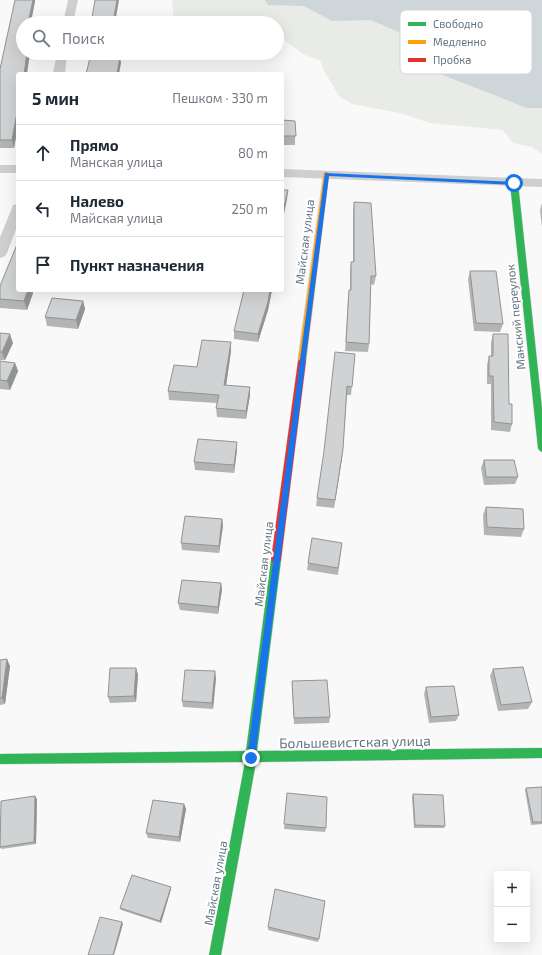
<!DOCTYPE html>
<html lang="ru">
<head>
<meta charset="utf-8">
<style>
	body { margin:0; font-family:"Exo 2",sans-serif; background:#f6f6f7; color:#1f2937 }
	.controls { position:absolute; right:12px; bottom:12px; display:grid; overflow:hidden; border-radius:4px; box-shadow:0 4px 16px #0002 }
	.controls button { width:36px; height:36px; display:grid; place-items:center; padding:0; border:0; border-bottom:1px solid #e0e1e3; background:#fff; color:#1f2937; font:20px sans-serif }
	.stop { position:absolute; width:12px; height:12px; margin:-9px; border:3px solid #1a73e8; border-radius:50%; background:#fff }
	.stop.end { background:#1a73e8; border-color:#fff; box-shadow:0 1px 4px #0008 }
	.list { margin:0; padding:0; list-style:none }
	h2 { display:flex; justify-content:space-between; align-items:center; height:52px; margin:0; padding:0 16px; font-size:17px }
	h2 small { font-size:13px; font-weight:400; color:#747a83 }
	.list li { display:grid; grid-template-columns:26px 1fr auto; gap:12px; align-items:center; box-sizing:border-box; height:56px; padding:0 16px; border-top:1px solid #e0e1e3 }
	.list b { display:block; font-size:15px; white-space:nowrap }
	.list p { margin:0; font-size:13px; white-space:nowrap; color:#747a83 }
	.list em { font-size:13px; font-style:normal; color:#747a83 }
	.icon { flex:none; width:22px; height:22px; fill:none; stroke:currentColor; stroke-width:2; stroke-linecap:round; stroke-linejoin:round }
	.map { position:relative; flex:none; width:542px; height:955px; overflow:hidden }
	.search { position:absolute; background:#fff; box-shadow:0 4px 16px #0002; left:16px; top:16px; width:268px; height:44px; display:flex; align-items:center; gap:10px; box-sizing:border-box; padding:0 14px; border-radius:22px; color:#747a83; font-size:15px }
	.panel { position:absolute; background:#fff; box-shadow:0 4px 16px #0002; left:16px; top:72px; width:268px; height:220px; border-radius:4px }
	.map>svg:first-child { display:block }
</style>
</head>
<body>
<div class="map">
<svg width="542" height="955" viewBox="0 0 542 955">
	<rect width="100%" height="100%" fill="#f9f9f9"/>
	<path fill="#e8ebe6" d="M172,0h370v154l-10,-7 -19,-4 -10,-13 -73,-7 -30,-10 -48,-9 -13,-8 -16,-27 -2,-8 -16,-6 -28,-20v-12h-103z"/>
	<path fill="#ced6d9" d="M265,0h277v108h-15l-84,-33 -18,-26 -13,-11 -41,-18 -39,1 -28,-15 -36,-1z"/>
	<g fill="none" stroke-linecap="round" stroke-linejoin="round">
		<g stroke="#d5d6d7" stroke-width="1">
			<path id="fast" d="M512,181h2l4,2 24,225v44l-3,-2 -1,-2 -28,-265z
				M276,556l3,1 2,3 -24,191 285,-3v10l-286,4 -35,193h-12l36,-193 -245,2v-10l246,-3 25,-191 2,-3z"/>
		</g>
		<g stroke="#d5d6d7" stroke-width="1">
			<path id="slow" d="M324,172h4l1,2 -23,187 -4,3 -4,-3z"/>
		</g>
		<g stroke="#d5d6d7" stroke-width="1">
			<path id="jam" d="M302,358l4,3 -25,199 -2,3 -3,1 -3,-1 -2,-3 27,-199z"/>
		</g>
		<path fill="#cecfd0" fill-rule="evenodd" d="M68,0h10l-5,23h-10z
			M57,53h10l-2,21h-12z
			M0,165h18v8h-18z
			M282,169l260,10v8l-260,-10z
			M18,204v20l-11,29 -2,3 -5,2v-21l12,-29 1,-3z"/>
		<use href="#fast" fill="#30b455" fill-rule="evenodd"/>
		<use href="#slow" fill="#ff9f0a" fill-rule="evenodd"/>
		<use href="#jam" fill="#e5322d" fill-rule="evenodd"/>
	</g>
	<path fill="#b3b5b5" d="M15,0h20v1l-17,73v52l-4,22h-14v-79z
		M282,120l13,1v24h-13z
		M354,202l22,74 -2,9 -3,-1 -2,60 -1,8 -23,-1 3,-52 2,-9v-19l1,-9h2v-51z
		M542,203v24l-2,-17z
		M470,271l33,53 -3,8 -26,-1 -6,-52z
		M0,286l33,7 -6,17 -27,-2z
		M244,290h28l-4,20 -10,32 -24,-3v-8z
		M83,301l2,8 -7,20 -31,-3 -2,-9z
		M0,333l13,10 -8,17h-5z
		M493,334l16,70 3,20 -2,8 -19,-2v-46h-4v-19l2,-9h2v-13z
		M231,351l-5,34 24,10 -4,24 -29,-2 -1,-9 1,-5 -48,-3 -1,-9 29,-24z
		M355,354l-4,41h-4l-5,63 -8,50 -18,-2 1,-8z
		M0,361l15,2 3,8 -8,19 -10,-1z
		M237,450l-3,23 -39,-3 -1,-8z
		M484,460l34,17 -3,7 -31,1 -3,-17z
		M486,507l38,22 -3,8 -37,-2 -1,-20z
		M222,519l1,7 -4,27 -37,-3 -1,-7z
		M342,543l-4,32 -31,-5 1,-7z
		M221,583l1,7 -4,24 -38,-4 -2,-7z
		M0,660l10,6 -5,38 -5,1z
		M136,668l2,7 -2,27 -26,1 -2,-6z
		M493,669l39,33 -4,7 -30,2 -8,-35z
		M216,678l-3,31 -30,-2 -1,-6z
		M292,681l38,36 -1,6 -35,1 -2,-36z
		M426,687l33,28 -3,6 -27,2 -5,-29z
		M542,787v37l-11,1 -6,-35 1,-2z
		M287,793l39,35 -1,4 -41,-3z
		M413,794l32,32 -1,2h-30l-2,-31z
		M37,799l-1,45 -34,5 -2,-1v-23z
		M184,804l2,5 -6,33 -32,-4 -2,-5z
		M171,887v2l-10,34 -40,-13 -1,-2z
		M268,927l51,12 -1,3 -50,-12z"/>
	<path fill="#929394" d="M33,0h2v1l-4,22h-3z
		M117,0h2l-4,23h-2z
		M27,53h3l-3,21h-3z
		M107,53h2l-1,10 -1,-6z
		M120,57l1,6 -2,11h-2z
		M18,107v19l-4,22 -2,-8z
		M288,190l-1,9 -5,25v-8z
		M28,290h4l1,3 -6,17 -3,-9z
		M270,290h2l-4,20 -10,32v-8z
		M83,301l2,8 -7,20 -2,-9z
		M10,334l3,9 -8,17 -3,-8z
		M231,342v9l-6,42 -1,-8z
		M15,363l3,8 -8,19 -3,-9z
		M250,387v8l-4,24v-8z
		M237,442v8l-3,23v-8z
		M343,449l-1,9 -8,50 1,-8z
		M222,519l1,7 -4,27v-7z
		M221,583l1,7 -4,24v-7z
		M7,659l3,7 -5,38 -3,-6z
		M136,668l2,7 -2,27 -2,-6z
		M215,671l1,7 -3,31 -1,-6z
		M35,796l2,3 -1,45 -2,-2z
		M184,804l2,5 -6,33 -1,-5z
		M171,887v2l-10,34 -1,-2z
		M122,922l1,2 -9,31h-1z"/>
	<path fill="#d0d2d3" stroke="#929394" d="M15,0h18l-5,23h-5v30h4l-3,21h-6v33l-6,33h-12v-71z
		M95,0h22l-4,23h-22z
		M89,53h18v4h13l-3,17h-31l5,-20h-3z
		M282,120l13,1 1,15h-14z
		M282,190h6l-6,26z
		M354,202l17,1 5,73h-5l-2,68 -23,-2 3,-52h2v-28h3z
		M18,242v48h10l-4,11 -24,-2v-13z
		M470,271h26l7,53 -27,-1z
		M244,290h26l-2,12 -10,32 -24,-3z
		M52,298l31,3 -7,19 -31,-3z
		M0,333l10,1 -8,18h-2z
		M493,334h15l1,70h3v20l-18,-2 -1,-46h-4v-20h4z
		M202,340l29,2 -7,43 26,2 -4,24 -30,-3 3,-13 -51,-4 6,-26 23,2z
		M335,352l20,2 -3,33 -5,-1 -4,63 -8,51 -18,-2 7,-47z
		M0,361l15,2 -8,18 -7,-1z
		M198,439l39,3 -3,23 -40,-3z
		M484,460h30l4,17h-32z
		M486,507l37,2 1,20 -37,-2z
		M185,516l37,3 -3,27 -38,-3z
		M312,538l30,5 -4,25 -30,-5z
		M182,580l39,3 -3,24 -40,-4z
		M7,659l-5,39h-2v-38z
		M523,667l9,35 -31,3 -8,-36z
		M110,668h26l-2,28 -26,1z
		M185,670l30,1 -3,32 -30,-2z
		M327,680l3,37 -36,1 -2,-37z
		M454,686l5,29 -28,2 -5,-30z
		M542,787v35h-9l-7,-34z
		M287,793l40,4 -1,31 -42,-4z
		M413,794l30,1 2,31 -30,-1z
		M35,796l-1,46 -34,5 1,-46z
		M153,800l31,4 -5,33 -33,-4z
		M132,875l39,12 -11,34 -40,-13z
		M275,889l50,12 -6,38 -51,-12z
		M100,917l22,5 -9,33h-25z"/>
	<path fill="#1a73e8" d="M325,173l189,9 3,1 -3,2 -185,-9 -74,582 -4,4 -4,-4z"/>
	<g text-anchor="middle" stroke-width="4" stroke-linejoin="round" paint-order="stroke">
		<g font-size="12" fill="#657683" stroke="#fff">
			<text transform="translate(305 242) rotate(-83)" y="4">Майская улица</text>
			<text transform="translate(516 317) rotate(-96)" y="4">Манский переулок</text>
			<text transform="translate(264 564) rotate(-83)" y="4">Майская улица</text>
			<text transform="translate(216 883) rotate(-80)" y="4">Майская улица</text>
		</g>
		<g font-size="14" fill="#657683" stroke="#fff">
			<text transform="translate(355 742) rotate(-1)" y="5">Большевистская улица</text>
		</g>
	</g>
	<rect x="400" y="10" width="132" height="64" rx="6" fill="#fff" stroke="#d1d6da" stroke-width="1"/>
	<rect x="408" y="22" width="18" height="4" fill="#30b455"/>
	<rect x="408" y="40" width="18" height="4" fill="#ff9f0a"/>
	<rect x="408" y="58" width="18" height="4" fill="#e5322d"/>
	<g font-size="11" fill="#657683">
		<text x="433" y="28">Свободно</text>
		<text x="433" y="46">Медленно</text>
		<text x="433" y="64">Пробка</text>
	</g>
</svg>
<div class="controls">
<button>+</button>
<button>−</button>
</div>
<div class="stop" style="left:514px;top:183px"></div>
<div class="stop end" style="left:251px;top:758px"></div>
<div class="search"><svg class="icon" aria-label="search" viewBox="0 0 24 24"><circle cx="10" cy="10" r="6"/><path d="M15 15l6 6"/></svg>Поиск</div>
<section class="panel">
<h2>5 мин<small>Пешком · 330 m</small></h2>
<ul class="list">
<li><svg class="icon" aria-label="ahead" viewBox="0 0 24 24"><path d="M12 20V5M6 11l6-6 6 6"/></svg><div><b>Прямо</b><p>Манская улица</p></div><em>80 m</em></li>
<li><svg class="icon" aria-label="left" viewBox="0 0 24 24"><path d="M17 20v-9H6M10 6l-5 5 5 5"/></svg><div><b>Налево</b><p>Майская улица</p></div><em>250 m</em></li>
<li><svg class="icon" aria-label="arrive" viewBox="0 0 24 24"><path d="M6 21V4h12l-3 4 3 4H6"/></svg><div><b>Пункт назначения</b></div></li>
</ul>
</section>
</div>
</body>
</html>
